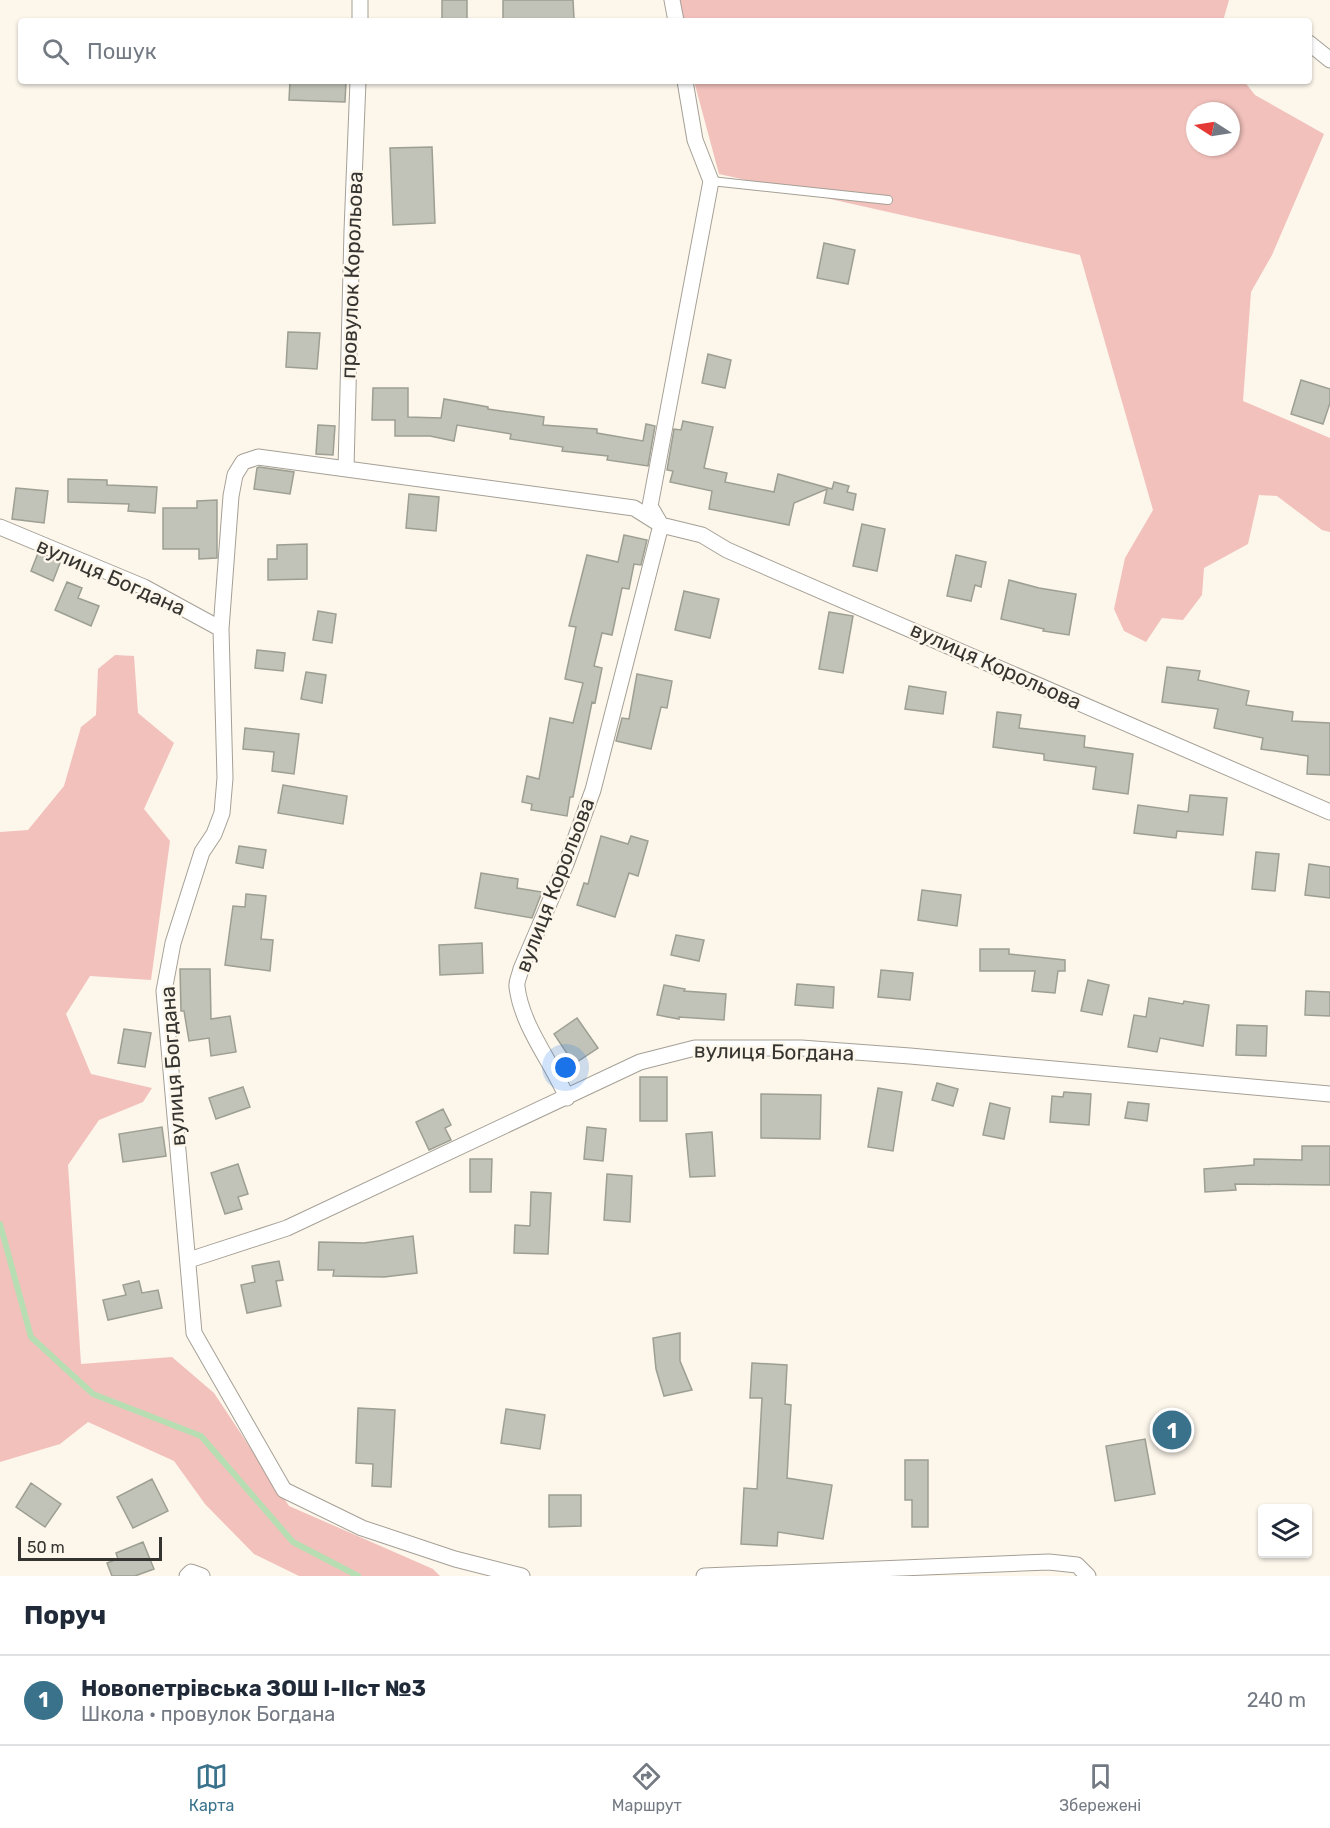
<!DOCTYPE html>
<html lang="uk">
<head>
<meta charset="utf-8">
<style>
	body { margin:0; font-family:Rubik,sans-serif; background:#f2f2f3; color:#1f2937 }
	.controls { position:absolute; right:18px; bottom:18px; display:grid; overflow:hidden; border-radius:6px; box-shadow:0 2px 4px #0004 }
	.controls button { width:54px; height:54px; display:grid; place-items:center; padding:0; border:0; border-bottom:2px solid #e0e1e3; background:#fff; color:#1f2937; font:30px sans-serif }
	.compass { position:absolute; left:1186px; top:102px; width:54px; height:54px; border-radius:50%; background:#fff; box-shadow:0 2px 4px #0004; rotate:282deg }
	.scale { position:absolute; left:18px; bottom:15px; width:144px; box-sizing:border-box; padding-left:6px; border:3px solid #363430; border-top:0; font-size:16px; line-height:21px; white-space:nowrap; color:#363430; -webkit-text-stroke:4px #fcf6eb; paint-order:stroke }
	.you { position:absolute; left:566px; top:1068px; width:21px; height:21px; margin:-15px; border:4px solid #fff; border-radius:50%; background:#1a73e8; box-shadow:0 0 0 9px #1a73e833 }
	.badge { display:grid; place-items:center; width:39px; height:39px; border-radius:50%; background:#3a728c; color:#fff; font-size:20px; font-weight:700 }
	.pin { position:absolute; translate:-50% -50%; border:3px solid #fff; box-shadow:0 2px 6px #0006 }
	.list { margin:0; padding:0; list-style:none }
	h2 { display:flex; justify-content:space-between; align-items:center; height:78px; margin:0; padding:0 24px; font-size:26px }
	h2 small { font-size:20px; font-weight:400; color:#747a83 }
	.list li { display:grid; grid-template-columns:39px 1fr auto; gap:18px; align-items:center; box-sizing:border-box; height:90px; padding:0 24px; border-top:2px solid #e0e1e3 }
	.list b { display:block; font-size:22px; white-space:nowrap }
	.list p { margin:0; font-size:20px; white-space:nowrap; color:#747a83 }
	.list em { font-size:20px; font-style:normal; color:#747a83 }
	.icon { flex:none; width:33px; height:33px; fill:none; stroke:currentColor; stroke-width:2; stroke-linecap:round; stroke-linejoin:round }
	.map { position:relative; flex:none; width:1330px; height:1576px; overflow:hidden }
	.search { position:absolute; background:#fff; box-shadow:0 2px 4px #0004; left:18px; right:18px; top:18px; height:66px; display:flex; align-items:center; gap:15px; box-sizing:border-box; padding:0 21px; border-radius:6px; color:#747a83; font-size:22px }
	.sheet { height:168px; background:#fff }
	nav { display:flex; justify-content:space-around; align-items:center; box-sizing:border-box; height:84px; border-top:2px solid #e0e1e3; background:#fff; font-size:16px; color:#747a83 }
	nav a { display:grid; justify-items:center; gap:3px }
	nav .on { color:#3a728c }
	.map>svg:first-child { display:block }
</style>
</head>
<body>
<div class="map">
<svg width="1330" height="1576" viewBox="0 0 1330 1576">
	<rect width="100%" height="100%" fill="#fcf6eb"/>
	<path fill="#f2c1bc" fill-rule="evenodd" d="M673,0h556l-6,21h-544z
		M694,81h550l11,14 69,39 -52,121 -21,37 -8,109 87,37v94l-8,-2 -45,-34 -18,-1 -11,49 -44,24 -2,27 -19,25 -21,-2 -16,24 -22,-11 -10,-22 11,-51 28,-48 -73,-255 -361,-81zM1195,111h36v36h-36z
		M115,655l19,1 4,57 36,30 -30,66 26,32 -19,139 -61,-4 -24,38 25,60 61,14 -9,14 -44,18 -31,45 13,199 91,-7 42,36 75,113 144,63 7,7h-141l-45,-22 -49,-50 -31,-43 -86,-39 -28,22 -60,18v-630l28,-2 36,-44 17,-59 15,-12 2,-46z"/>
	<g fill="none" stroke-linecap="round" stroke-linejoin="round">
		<path stroke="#b7ddb3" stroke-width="6" d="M0,1224l31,113 62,57 108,42 92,106 65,34"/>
	</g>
	<path fill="#c2c3b8" stroke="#9d9f93" stroke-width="1.5" d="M442,0h25v20h-25z
		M503,0h70l1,19 -71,2z
		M290,81h56l-1,21 -56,-2z
		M432,147l3,76 -42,2 -3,-77z
		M824,243l31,7 -7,34 -31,-6z
		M288,332l32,1 -3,36 -31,-2z
		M708,354l23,6 -6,28 -23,-5z
		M1301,380l29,9v14l-7,21 -32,-10z
		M373,388h35v29l33,1 3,-19 44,8v2l56,8 -1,8 54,4v4l46,8 3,-17 9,2 -7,40 -41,-6 1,-4 -46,-5 1,-4 -53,-8 1,-5 -54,-9 -3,16 -24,-5h-35v-16h-23z
		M683,421l30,6 -9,41 23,5 -2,9 49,10 4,-18 54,15 2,-7 15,4 -2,6 9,2 -3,16 -29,-7 3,-14 -33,14 -5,22 -80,-16 3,-18 -42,-9 3,-11 -6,-1 7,-41 7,1z
		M318,425l17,1 -2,29 -17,-1z
		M259,467l35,5 -4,22 -36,-5 3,-21z
		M68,479l39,1v5l50,2 -2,26 -27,-2 1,-7 -61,-2z
		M16,488l32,3 -4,32 -32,-4z
		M409,494l30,3 -3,34 -30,-3z
		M217,500v58l-18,1v-10h-36v-41h34v-7z
		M862,524l23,5 -8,42 -24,-5z
		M624,535l23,5 -6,25 -7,-1 -5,25 -7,-1 -10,47 -10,-2 -8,33 8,2 -7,35 -3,-1 -19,95h-3l-3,19 -36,-6 1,-6 -10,-2 5,-26 12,3 11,-61 23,5 10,-40 -18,-4 11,-52 -7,-1 18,-71 31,7z
		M307,544v35l-39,1v-21h9v-14z
		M38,553l22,10 -7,18 -22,-10z
		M956,555l30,7 -5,25 -6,-2 -4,16 -24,-5z
		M1009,580l30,8 37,6 -7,41 -26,-4 1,-2 -43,-10z
		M67,582l15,6 -4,10 21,8 -8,20 -36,-16z
		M684,591l35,8 -9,39 -35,-8z
		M318,611l18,3 -4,29 -19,-3z
		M829,612l24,4 -10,57 -24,-4z
		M257,650l28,3 -2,18 -28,-3z
		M1167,667l33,4 -2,9 51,11 -3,14 47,7 -1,9 38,2v52l-23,-1 1,-18 -47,-7 2,-11 -49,-10 4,-19 -56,-7z
		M306,672l20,3 -4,28 -21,-4z
		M637,674l35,7 -5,27 -6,-1 -10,42 -35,-8 6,-23 7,1z
		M909,686l37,6 -3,22 -38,-5z
		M997,712l24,3 -2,13 66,8 -1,11 49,7 -5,40 -35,-5 3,-22 -52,-7v-6l-51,-7z
		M245,728l54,6 -5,40 -22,-3 2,-19 -31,-3z
		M283,785l64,11 -4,28 -65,-11z
		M1190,795l37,3 -4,37 -46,-4 -1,7 -42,-5 4,-28 50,7z
		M601,836l27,8 3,-8 17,5 -10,35 -9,-3 -14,44 -38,-12 7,-22 4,1z
		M239,846l27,4 -3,18 -27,-5z
		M1256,852l23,2 -4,37 -23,-2z
		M1309,864l21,3v31l-25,-3z
		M481,873l37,6 -1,9 25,4 -10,26 -57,-10z
		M922,890l39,5 -4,31 -39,-6z
		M246,894l20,2 -5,43 12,1 -3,31 -45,-6 8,-59 12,1z
		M676,935l28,5 -5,21 -28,-6z
		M482,943l1,30 -43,2 -1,-30z
		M980,949h29v5l56,6v11h-7l-3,22 -23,-2 3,-20h-55z
		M180,969h30l1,50 19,-3 6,36 -25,4 -2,-18 -20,3 -5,-30h-3z
		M881,970l32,3 -3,27 -32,-3z
		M1088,980l21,5 -7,30 -21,-4z
		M797,984l37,3 -1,21 -38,-3z
		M664,985l21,4 -1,2 42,3 -2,26 -45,-3v2l-22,-4z
		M1306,991l24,1v24l-25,-1z
		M1149,998l34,6 1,-3 25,4 -6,41 -43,-8 -3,14 -29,-5 6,-32 12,2z
		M577,1018l21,30 -24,16 -20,-30z
		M1237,1025l30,1 -1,30 -30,-1z
		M124,1029l27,4 -6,34 -27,-4z
		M640,1077h27v44h-27z
		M937,1083l21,6 -5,17 -21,-6z
		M243,1087l7,20 -34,12 -7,-21z
		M878,1088l24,4 -9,59 -25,-4z
		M1064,1092l27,2 -2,31 -39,-3 2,-26 11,1z
		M761,1094l60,1 -1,44 -59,-1z
		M1128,1102l21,2 -2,17 -22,-3z
		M990,1103l20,5 -6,31 -21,-4z
		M443,1109l8,16 -6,3 6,12 -22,10 -13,-28z
		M162,1127l4,29 -43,6 -4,-28z
		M587,1127l19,2 -3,32 -19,-2z
		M712,1132l3,44 -25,1 -4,-43z
		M1302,1146h28v39l-95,-1 1,6 -31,2 -1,-23 50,-4v-6l48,1z
		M470,1159h22l-1,33h-21z
		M238,1164l10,30 -10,3 4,12 -17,5 -14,-41z
		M607,1174l25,2 -2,46 -26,-2z
		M531,1192l20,1 -3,61 -34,-1 1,-28 15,1z
		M413,1236l4,37 -33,4 -51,-1 1,-6h-16l1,-28 45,1z
		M279,1261l4,19 -7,1 5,25 -34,7 -6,-28 14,-3 -3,-16z
		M139,1281l3,12 16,-3 4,18 -54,12 -5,-20 23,-5 -3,-10z
		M680,1333v28l12,29 -28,6 -8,-27 -3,-31z
		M752,1363l35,2 -2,39 6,1 -4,73 45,7 -9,54 -45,-7 -1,14 -36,-2 3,-56 13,1 5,-91h-12z
		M358,1408l37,2 -4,77 -19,-1 1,-22 -17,-1z
		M506,1409l39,6 -5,34 -39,-6z
		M1145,1439l10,55 -40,7 -9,-55z
		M905,1460h23v67h-16v-27h-7z
		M152,1479l16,32 -35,17 -16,-31z
		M31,1483l30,21 -16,23 -29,-20z
		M549,1495h32v31l-32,1z
		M143,1542l11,27 -19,7h-23l-5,-13 11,-4 -2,-6z"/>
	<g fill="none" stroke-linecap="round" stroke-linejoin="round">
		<g stroke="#a5a096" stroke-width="10">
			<path id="lane" d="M711,181l177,19"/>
		</g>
		<g stroke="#a5a096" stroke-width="17">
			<path id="street" d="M672,0l4,21
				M360,21v-21
				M1309,43l21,17
				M346,469l6,-238 6,-150
				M0,527l144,60 77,42
				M567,1098c-15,-36 -45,-71 -50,-111 -1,-6 3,-12 4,-18l45,-105 27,-74 68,-265 -11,-19 61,-325 -16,-41 -10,-59
				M189,1260l98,-32 353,-166 55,-14h106l109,8 420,38
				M187,1576l4,-4 11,4
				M522,1576l-67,-17 -93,-31 -78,-38 -90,-157 -30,-342 9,-48 29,-91 12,-18 8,-21 3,-35 -4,-149 10,-133 4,-21 8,-13 15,-5 376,51 27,17 41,10 25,15 603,262
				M704,1576l345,-14 28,3 11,11"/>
		</g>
		<use href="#lane" stroke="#fff" stroke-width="8"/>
		<use href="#street" stroke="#fff" stroke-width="15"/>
	</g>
	<g text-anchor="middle" stroke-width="5" stroke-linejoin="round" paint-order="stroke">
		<g font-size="21" fill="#363430" stroke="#fcf6eb">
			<text transform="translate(352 275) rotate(-88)" y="7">провулок Корольова</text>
			<text transform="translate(111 577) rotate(24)" y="7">вулиця Богдана</text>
			<text transform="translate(996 666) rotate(24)" y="7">вулиця Корольова</text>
			<text transform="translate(555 885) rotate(-69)" y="7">вулиця Корольова</text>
			<text transform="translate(774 1052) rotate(1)" y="7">вулиця Богдана</text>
			<text transform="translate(173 1066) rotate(-94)" y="7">вулиця Богдана</text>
		</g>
	</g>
</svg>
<div class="controls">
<button><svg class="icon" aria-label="layers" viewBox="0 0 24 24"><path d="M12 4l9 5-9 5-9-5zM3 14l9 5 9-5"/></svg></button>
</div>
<svg class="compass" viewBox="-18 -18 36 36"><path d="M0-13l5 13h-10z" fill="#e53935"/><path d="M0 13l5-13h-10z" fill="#747a83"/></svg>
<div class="scale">50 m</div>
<div class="you"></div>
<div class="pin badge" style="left:1172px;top:1430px">1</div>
<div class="search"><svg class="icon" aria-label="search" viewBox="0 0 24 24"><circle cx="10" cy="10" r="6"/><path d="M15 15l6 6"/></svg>Пошук</div>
</div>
<section class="sheet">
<h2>Поруч<small></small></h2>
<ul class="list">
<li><span class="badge">1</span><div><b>Новопетрівська ЗОШ I-IIст №3</b><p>Школа · провулок Богдана</p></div><em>240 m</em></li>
</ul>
</section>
<nav>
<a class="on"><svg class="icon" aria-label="map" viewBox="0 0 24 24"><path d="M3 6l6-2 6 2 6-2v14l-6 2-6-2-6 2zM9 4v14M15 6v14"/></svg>Карта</a>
<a><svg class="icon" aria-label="directions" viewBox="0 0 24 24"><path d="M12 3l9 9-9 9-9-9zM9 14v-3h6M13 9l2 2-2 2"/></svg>Маршрут</a>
<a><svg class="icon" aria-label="saved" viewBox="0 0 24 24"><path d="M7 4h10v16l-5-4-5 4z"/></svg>Збережені</a>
</nav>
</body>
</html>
